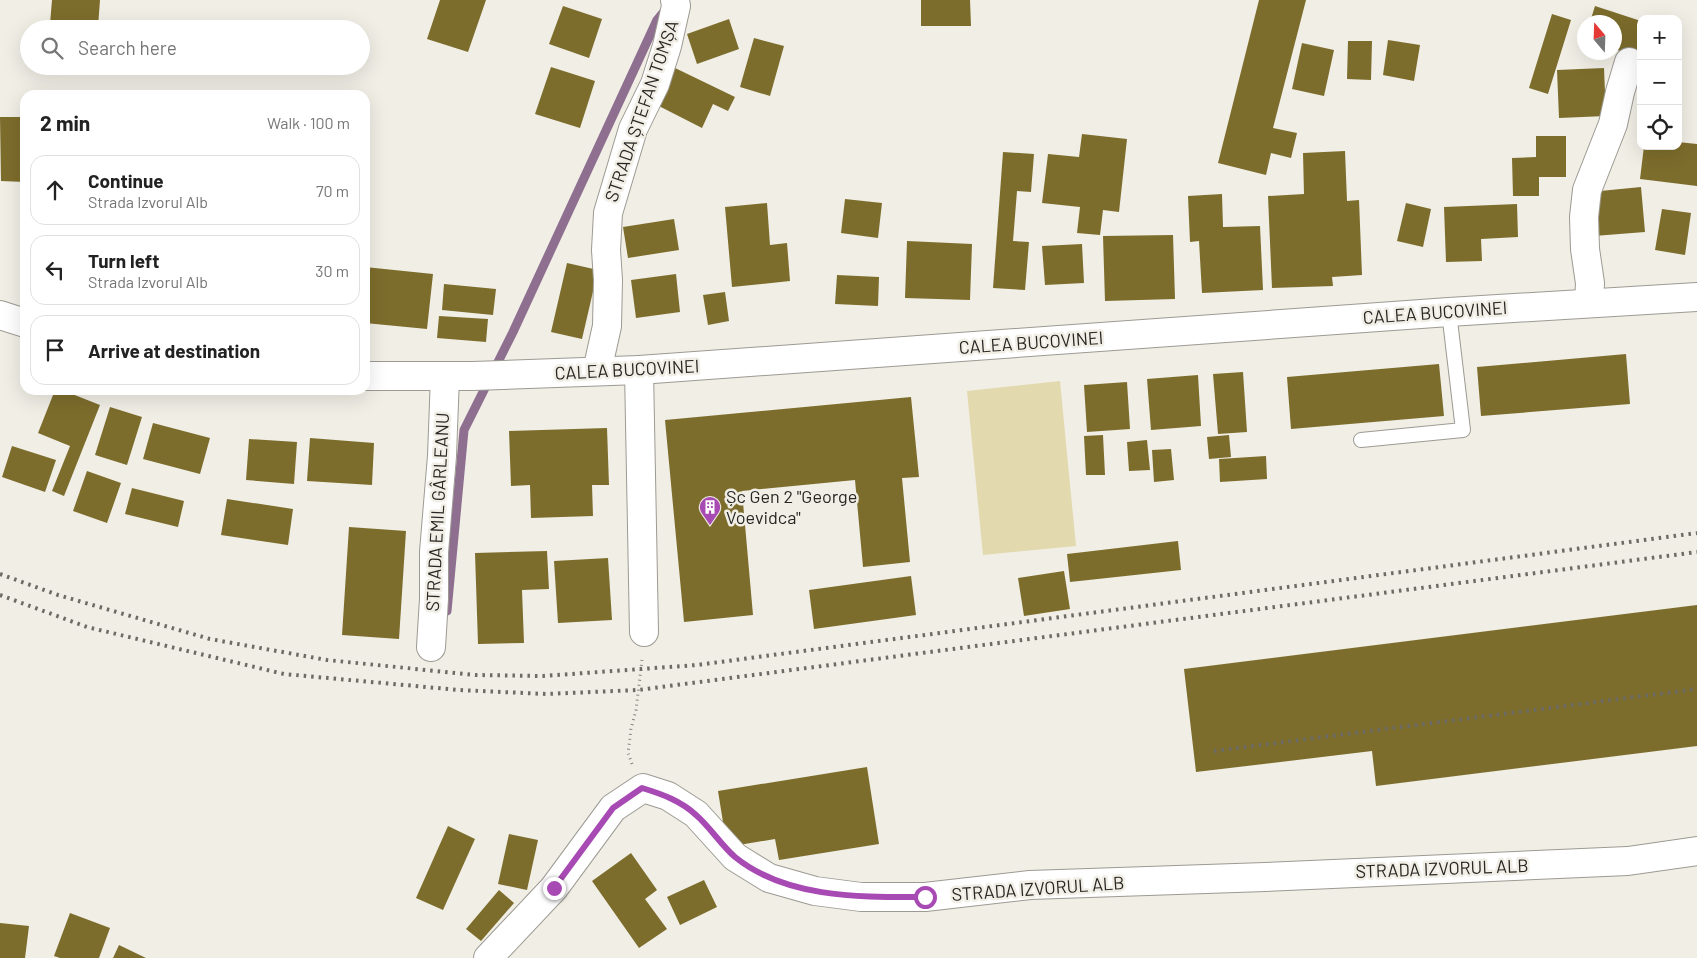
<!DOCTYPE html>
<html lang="en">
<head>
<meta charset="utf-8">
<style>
	body { margin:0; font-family:Barlow,sans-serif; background:#f2f2f2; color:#222 }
	.controls { position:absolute; right:15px; top:15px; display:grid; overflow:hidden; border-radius:10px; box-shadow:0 5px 20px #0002 }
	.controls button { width:45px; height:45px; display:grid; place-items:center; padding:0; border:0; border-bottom:1px solid #e0e0e0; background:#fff; color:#222; font:25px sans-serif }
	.compass { position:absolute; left:1577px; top:15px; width:45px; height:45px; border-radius:50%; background:#fff; box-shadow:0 5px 20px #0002; rotate:341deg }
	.stop { position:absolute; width:15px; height:15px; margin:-11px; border:4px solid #a84ab3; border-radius:50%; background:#fff }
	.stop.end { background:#a84ab3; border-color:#fff; box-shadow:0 1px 5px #0008 }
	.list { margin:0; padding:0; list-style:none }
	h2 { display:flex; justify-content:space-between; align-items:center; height:65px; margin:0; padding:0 20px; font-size:21px }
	h2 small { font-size:16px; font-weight:400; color:#767676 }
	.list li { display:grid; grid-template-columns:32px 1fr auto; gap:15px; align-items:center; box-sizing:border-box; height:70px; margin:0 10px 10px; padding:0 10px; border:1px solid #e0e0e0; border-radius:15px }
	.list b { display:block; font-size:19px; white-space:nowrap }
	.list p { margin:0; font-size:16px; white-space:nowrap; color:#767676 }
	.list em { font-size:16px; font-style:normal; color:#767676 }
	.icon { flex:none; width:28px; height:28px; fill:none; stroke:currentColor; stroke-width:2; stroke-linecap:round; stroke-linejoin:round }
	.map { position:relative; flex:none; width:1697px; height:958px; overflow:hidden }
	.search { position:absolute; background:#fff; box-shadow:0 5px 20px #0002; left:20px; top:20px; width:350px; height:55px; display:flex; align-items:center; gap:12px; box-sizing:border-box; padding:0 18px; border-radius:28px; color:#767676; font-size:19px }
	.panel { position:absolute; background:#fff; box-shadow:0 5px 20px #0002; left:20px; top:90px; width:350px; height:305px; border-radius:15px }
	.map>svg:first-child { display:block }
</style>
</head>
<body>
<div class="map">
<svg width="1697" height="958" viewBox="0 0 1697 958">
	<rect width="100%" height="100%" fill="#f0eee5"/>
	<path fill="#e3d9ae" d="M1060,381l16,165 -93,9 -16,-164z"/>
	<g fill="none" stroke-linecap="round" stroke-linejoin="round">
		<path stroke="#8e6f90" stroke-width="9" d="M447,611l17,-181 49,-98 144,-312 9,-11"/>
	</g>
	<path fill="#7d6d2c" d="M52,0h48l-2,27 -48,-3z
		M440,0h46l-18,52 -41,-13z
		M921,0h49l1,26h-50z
		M1259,0h47l-33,128 24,5 -6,25 -20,-5 -5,22 -48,-12z
		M563,6l39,13 -13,39 -40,-14z
		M1595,6l46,15v17l-6,18 -21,-7v-27h-24z
		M1552,14l19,6 -23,74 -19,-6z
		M729,19l10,30 -42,15 -10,-30z
		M754,38l30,8 -14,50 -30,-9z
		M1388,40l32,5 -6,36 -31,-6z
		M1348,41h24l-1,39 -24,-1z
		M1302,43l32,7 -10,46 -32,-7z
		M551,67l44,14 -15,47 -45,-14z
		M673,67l62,30 -7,14 -15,-7 -11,24 -47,-24z
		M1604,68l2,48 -47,2 -2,-48z
		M0,117h25v65l-24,-1z
		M1082,134l45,5 -8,73 -16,-2 -3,25 -23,-2 3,-26 -38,-4 6,-49 31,3z
		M1536,136h30v41h-27v19h-26l-1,-38 24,-1z
		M1678,142l19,2v42l-57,-7 4,-33h34z
		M1345,151l2,50 12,-1 3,75 -30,2 1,9 -61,2 -4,-92 36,-2 -1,-41z
		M1003,152l31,2 -3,38 -14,-1 -4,50 16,1 -4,48 -32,-2z
		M1641,187l4,45 -51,4 -4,-44z
		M1222,194l1,33 37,-1 3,64 -61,3 -3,-52 -9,1 -2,-46z
		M845,199l37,4 -4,35 -37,-5z
		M767,203l3,42 17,-2 3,38 -58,6 -7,-80z
		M1406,203l25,6 -8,38 -26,-6z
		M1517,204l1,33 -37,2 1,22 -36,1 -2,-55z
		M1662,209l29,4 -6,42 -30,-5z
		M674,219l5,31 -51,8 -5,-31z
		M1173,235l2,64 -70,2 -2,-65z
		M907,241l65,3 -2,56 -65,-2z
		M1082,244l2,39 -39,2 -3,-39z
		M567,263l31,7 -16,69 -31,-7z
		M365,267l68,7 -6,55 -62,-6z
		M676,274l4,38 -44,6 -5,-38z
		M837,275l42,2 -1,29 -43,-2z
		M444,284l52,5 -3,26 -51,-5z
		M725,292l4,29 -21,4 -5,-30z
		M439,316l49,3 -2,23 -49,-4z
		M1626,354l4,50 -149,12 -4,-49z
		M1439,364l5,52 -153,13 -4,-52z
		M1243,372l4,60 -29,2 -5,-60z
		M1198,375l3,51 -50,4 -4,-51z
		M1127,382l3,47 -43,3 -3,-47z
		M55,390h7l38,15 -36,91 -12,-5 18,-45 -32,-13z
		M911,397l8,80 -17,1 8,84 -47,5 -8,-87 -113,11 11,124 -69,7 -19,-202z
		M110,407l32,10 -15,48 -32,-10z
		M153,423l57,15 -10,36 -57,-15z
		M607,428l2,57h-17l1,31 -62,2 -1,-33 -19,1 -2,-55z
		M1103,435l2,40h-19l-2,-39z
		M1229,435l2,22 -22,2 -2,-22z
		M310,438l64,5 -2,42 -65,-4z
		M249,439l48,3 -3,42 -48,-4z
		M1147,440l3,30 -21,1 -2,-29z
		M12,446l44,14 -11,32 -43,-15z
		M1171,449l3,31 -20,2 -2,-32z
		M1266,456l1,23 -47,3 -1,-23z
		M87,471l34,12 -14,40 -34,-12z
		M132,488l52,13 -6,26 -53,-13z
		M227,499l66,10 -5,36 -67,-10z
		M349,527l57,4 -7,108 -57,-4z
		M1178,541l3,29 -111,12 -3,-28z
		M547,551l2,38 -27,1 2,53 -46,1 -3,-91z
		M608,558l4,62 -54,3 -4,-62z
		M1064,571l6,38 -46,7 -6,-38z
		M911,576l5,39 -102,14 -5,-39z
		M1697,605v141l-321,40 -4,-35 -176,21 -12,-103z
		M867,767l12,77 -100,16 -4,-21 -48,8 -9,-56z
		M448,826l27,13 -32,71 -27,-12z
		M509,834l29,6 -11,50 -29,-6z
		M631,853l26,37 -12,9 22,30 -28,19 -47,-67z
		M704,880l13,27 -37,18 -13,-28z
		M499,890l15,13 -33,38 -15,-12z
		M70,913l40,15 -11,30h-39l-6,-2z
		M0,923l29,3 -4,32h-25z
		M119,945l27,13h-33z"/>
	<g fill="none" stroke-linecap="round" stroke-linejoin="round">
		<g stroke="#9c9a92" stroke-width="16">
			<path id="lane" d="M1361,440l102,-10 -14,-118"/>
		</g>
		<g stroke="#9c9a92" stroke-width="30">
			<path id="street" d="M1589,303l1,-20 -5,-34 -1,-32 3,-27 26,-66 7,-32 9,-30
				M639,370l5,262
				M597,371l10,-45 1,-46 -2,-30 2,-37 25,-84 22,-45 12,-38 9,-40 -1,-6
				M431,647l3,-48v-47l8,-96 3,-80
				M488,958l66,-70 59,-80 30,-20 25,8 28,18 39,43 34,21 46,13 46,6h64l105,-12 235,-8 363,-16 69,-10"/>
		</g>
		<g stroke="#9c9a92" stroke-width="30">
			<path id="highway" d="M0,315l25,8
				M365,376h108l166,-6 810,-58 248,-15"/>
		</g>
		<path stroke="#87857f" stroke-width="3" stroke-dasharray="1 4" stroke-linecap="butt" d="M632,764l-4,-11 3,-24 5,-19 6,-50"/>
		<use href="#lane" stroke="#fff" stroke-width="14"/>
		<use href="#street" stroke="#fff" stroke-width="28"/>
		<use href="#highway" stroke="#fff" stroke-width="28"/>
		<path stroke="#6c6b66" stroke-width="4" stroke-dasharray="2.5 5" stroke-linecap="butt" d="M0,574l58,21 152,44 117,21 149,15 67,1 154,-11 1000,-132
			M0,595l87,32 197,47 175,16 87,4 92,-4 1059,-138
			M1214,751l483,-62"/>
	</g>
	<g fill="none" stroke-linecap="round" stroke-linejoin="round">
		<path stroke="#a84ab3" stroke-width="6" d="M554,888l59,-80 29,-20c20,6 39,13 54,27 14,12 25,30 39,42 52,42 127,40 190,40"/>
	</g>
	<defs>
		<g id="building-pin" transform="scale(1.125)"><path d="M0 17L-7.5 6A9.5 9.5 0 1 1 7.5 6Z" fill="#a84ab3" stroke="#f0eee5"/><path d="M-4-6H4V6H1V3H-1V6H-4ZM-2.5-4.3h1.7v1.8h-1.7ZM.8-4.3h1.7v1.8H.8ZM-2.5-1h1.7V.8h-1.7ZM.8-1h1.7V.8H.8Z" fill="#fff"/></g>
	</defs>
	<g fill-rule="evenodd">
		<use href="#building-pin" x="710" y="507"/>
	</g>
	<g text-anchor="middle" stroke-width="5" stroke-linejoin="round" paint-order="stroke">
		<g font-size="18" fill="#272623" stroke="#f0eee5">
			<text transform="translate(642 111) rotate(-71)" y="6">STRADA ȘTEFAN TOMȘA</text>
			<text transform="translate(1435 313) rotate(-4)" y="6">CALEA BUCOVINEI</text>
			<text transform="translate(1031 343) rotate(-4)" y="6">CALEA BUCOVINEI</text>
			<text transform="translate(627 370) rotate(-3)" y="6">CALEA BUCOVINEI</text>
			<text transform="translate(438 512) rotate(-87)" y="6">STRADA EMIL GÂRLEANU</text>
			<text transform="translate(1442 869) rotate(-2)" y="6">STRADA IZVORUL ALB</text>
			<text transform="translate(1038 889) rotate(-4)" y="6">STRADA IZVORUL ALB</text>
		</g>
		<g font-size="18" fill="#272623" stroke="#f0eee5" text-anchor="start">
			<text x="726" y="503">Șc Gen 2 "George<tspan x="726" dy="21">Voevidca"</tspan></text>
		</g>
	</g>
</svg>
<div class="controls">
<button>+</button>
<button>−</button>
<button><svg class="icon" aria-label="locate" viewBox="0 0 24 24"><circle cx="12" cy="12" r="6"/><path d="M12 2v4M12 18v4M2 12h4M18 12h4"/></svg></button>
</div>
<svg class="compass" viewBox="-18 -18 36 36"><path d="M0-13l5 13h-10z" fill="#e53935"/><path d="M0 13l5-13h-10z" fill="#767676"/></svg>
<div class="stop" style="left:925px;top:897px"></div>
<div class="stop end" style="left:554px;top:888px"></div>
<div class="search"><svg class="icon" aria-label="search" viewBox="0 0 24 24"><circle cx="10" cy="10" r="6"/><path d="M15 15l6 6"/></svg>Search here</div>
<section class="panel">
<h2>2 min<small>Walk · 100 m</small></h2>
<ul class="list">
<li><svg class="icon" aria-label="ahead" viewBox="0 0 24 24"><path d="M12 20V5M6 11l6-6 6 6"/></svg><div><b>Continue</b><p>Strada Izvorul Alb</p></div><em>70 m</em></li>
<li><svg class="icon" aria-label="left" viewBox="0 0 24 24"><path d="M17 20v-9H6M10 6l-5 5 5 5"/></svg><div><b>Turn left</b><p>Strada Izvorul Alb</p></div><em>30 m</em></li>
<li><svg class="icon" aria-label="arrive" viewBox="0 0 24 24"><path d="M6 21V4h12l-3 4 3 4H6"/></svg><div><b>Arrive at destination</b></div></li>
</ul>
</section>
</div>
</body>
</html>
